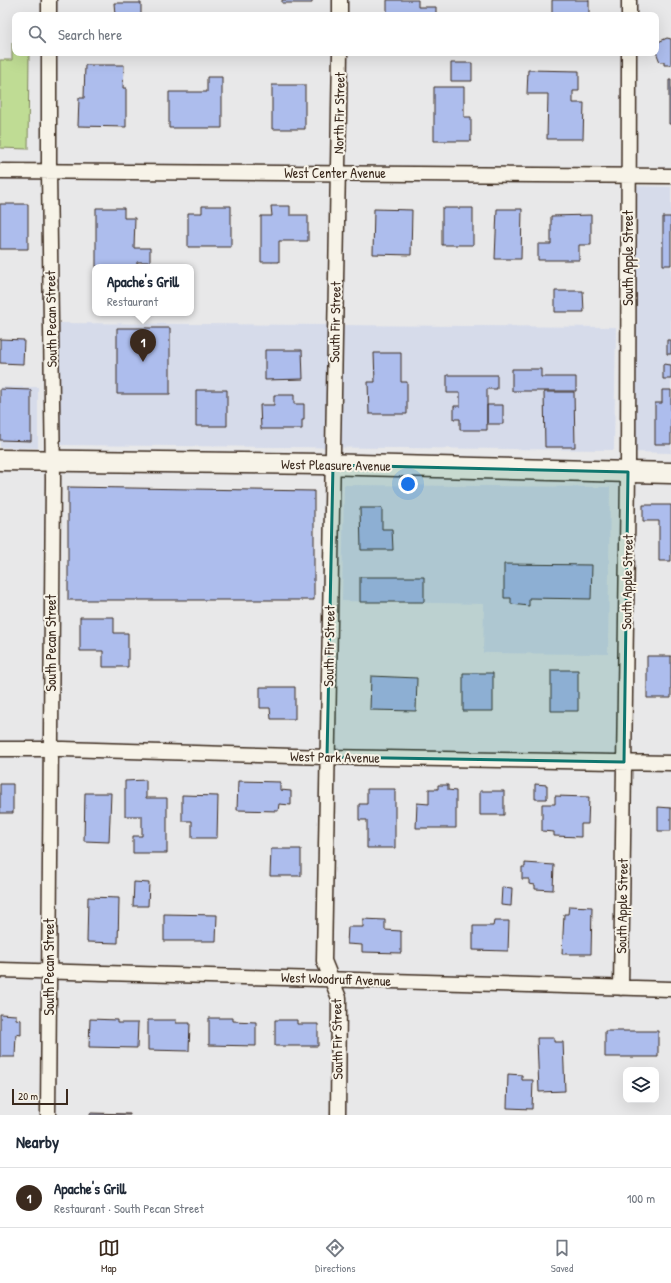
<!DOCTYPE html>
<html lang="en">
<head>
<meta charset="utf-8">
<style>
	body { margin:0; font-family:"Patrick Hand",sans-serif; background:#f2f2f3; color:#1f2937 }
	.controls { position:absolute; right:12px; bottom:12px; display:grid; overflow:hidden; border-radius:8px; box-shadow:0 4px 16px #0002 }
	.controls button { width:36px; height:36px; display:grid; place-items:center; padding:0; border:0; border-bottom:1px solid #e0e1e3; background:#fff; color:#1f2937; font:20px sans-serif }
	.scale { position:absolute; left:12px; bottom:10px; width:56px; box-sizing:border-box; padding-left:4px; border:2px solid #3b2a1e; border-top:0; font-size:11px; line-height:14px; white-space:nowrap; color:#3b2a1e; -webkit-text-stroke:3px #f7f3e8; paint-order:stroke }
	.you { position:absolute; left:408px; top:484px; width:14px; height:14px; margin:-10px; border:3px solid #fff; border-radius:50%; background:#1a73e8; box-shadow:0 0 0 6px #1a73e833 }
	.badge { display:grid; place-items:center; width:26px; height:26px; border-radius:50%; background:#3b2a1e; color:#fff; font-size:13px; font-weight:700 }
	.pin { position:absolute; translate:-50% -33px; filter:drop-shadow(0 1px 2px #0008) }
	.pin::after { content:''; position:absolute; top:21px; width:14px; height:12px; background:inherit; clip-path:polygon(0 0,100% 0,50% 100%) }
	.popup { position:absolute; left:92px; top:264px; width:102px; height:52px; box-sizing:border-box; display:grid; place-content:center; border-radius:8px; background:#fff; filter:drop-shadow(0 1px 3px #0005); font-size:13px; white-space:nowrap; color:#747a83 }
	.popup b { font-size:15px; color:#1f2937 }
	.popup::after { content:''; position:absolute; left:50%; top:100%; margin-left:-8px; border:8px solid transparent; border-top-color:#fff }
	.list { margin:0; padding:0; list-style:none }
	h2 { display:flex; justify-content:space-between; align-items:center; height:52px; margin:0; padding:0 16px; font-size:17px }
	h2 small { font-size:13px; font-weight:400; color:#747a83 }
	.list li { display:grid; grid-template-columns:26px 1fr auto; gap:12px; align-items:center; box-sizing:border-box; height:60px; padding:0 16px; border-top:1px solid #e0e1e3 }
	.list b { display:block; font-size:15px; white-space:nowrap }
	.list p { margin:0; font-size:13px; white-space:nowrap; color:#747a83 }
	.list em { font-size:13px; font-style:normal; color:#747a83 }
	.icon { flex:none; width:22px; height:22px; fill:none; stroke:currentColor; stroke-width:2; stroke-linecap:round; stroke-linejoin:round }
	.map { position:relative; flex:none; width:671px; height:1115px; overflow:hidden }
	.search { position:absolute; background:#fff; box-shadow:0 4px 16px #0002; left:12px; right:12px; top:12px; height:44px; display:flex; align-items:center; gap:10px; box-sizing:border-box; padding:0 14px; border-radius:8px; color:#747a83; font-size:15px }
	.sheet { height:112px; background:#fff }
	nav { display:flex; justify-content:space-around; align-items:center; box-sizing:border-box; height:56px; border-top:1px solid #e0e1e3; background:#fff; font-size:11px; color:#747a83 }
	nav a { display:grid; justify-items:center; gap:2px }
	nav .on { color:#3b2a1e }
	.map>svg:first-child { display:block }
</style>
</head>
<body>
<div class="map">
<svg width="671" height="1115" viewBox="0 0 671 1115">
	<rect width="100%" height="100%" fill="#e8e8e9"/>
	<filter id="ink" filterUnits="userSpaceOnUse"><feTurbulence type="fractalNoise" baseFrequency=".025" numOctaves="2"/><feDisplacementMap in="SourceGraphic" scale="8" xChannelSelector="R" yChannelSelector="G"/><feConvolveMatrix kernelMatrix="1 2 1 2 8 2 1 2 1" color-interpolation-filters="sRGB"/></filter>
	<g filter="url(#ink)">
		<path fill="#d6dbea" d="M635,186l36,1v266l-40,-1z
			M55,323l561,4 -2,123 -559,-5z
			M0,387h38v61l-38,-1z
			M344,485l266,2 -2,167 -125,-1 1,-49 -142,-3z"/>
		<path fill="#bfdc94" stroke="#7d8359" d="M12,43h3v10h14l-1,96 -28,-1v-88h12z"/>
		<path fill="#adbded" stroke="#3b2a1e" d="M282,0h30v3h-30z
			M387,0h31v7h18v8h-49z
			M552,0h37v15h-37z
			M114,3h27v12h-26z
			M667,38l4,1v26h-7v-3h-4l-4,-10v-9z
			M451,63h21v18h-21z
			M85,65h39l-1,23h3v39l-48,-1 1,-28h5z
			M528,70l51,1v20h-6v12h11l-1,36h-36l1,-45h-21z
			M207,77h15v51h-53v-36h38z
			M669,80h2v44h-2z
			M272,85h33v44h-33z
			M434,87h30v30h7v24h-37z
			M0,204h28v45h-28z
			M202,206h29v41h-43v-34h14z
			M271,206h19v9h18v26h-29v21h-18v-46h11z
			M96,208h28v10h11l-1,30h16v14h-13v5h-41z
			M442,208h31v37h-31z
			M374,209l38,1 -1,45 -38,-1z
			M497,209h25l-1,50h-26z
			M591,215v30h-12v15h-41v-16h13v-28z
			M663,217h8v48h-8z
			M555,291h28l1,21h-29z
			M117,328h53v66h-53z
			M0,339l24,1 -1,24 -23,-1z
			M667,340h4v14h-4z
			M265,350h37l1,29 -38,1z
			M374,353h27v29h6v32h-38l-1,-32h7z
			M663,364l8,1v14h-8z
			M512,369h29v8h35v14h-64z
			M447,375h50v14h-10v41h-27v-11h-6v-13h6v-13h-13z
			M0,389l31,1v51l-31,-1z
			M196,390h31v36h-31z
			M662,390h9v54h-16v-41h7z
			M544,392h30l1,55h-30z
			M274,395h20v9h10v16h-2v9h-41l-1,-24h14z
			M487,405h16v19h-16z
			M68,487l246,4v109h-246z
			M643,505h28v56h-12v-40h-16z
			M360,508h22v21h10l1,21h-32z
			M504,564l88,1 -1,34 -62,-1v8l-18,-2v-6h-7z
			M360,577h64v25h-64z
			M80,617h34v16h14v34h-25v-16h-23z
			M647,656h24v42h-24z
			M551,670h27v41h-27z
			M463,673h30v38h-30z
			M371,676l46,2 -1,33 -46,-1z
			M260,687h35v32h-24l-1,-11h-10z
			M146,780v18h21v55h-34v-17h9v-20h-17v-35z
			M238,781l42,1v8l11,1v14l-12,-1 -1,7 -41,-1z
			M0,784h13v29h-13z
			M535,784l12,1v14h-12z
			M438,785h10v5l8,1v37h-40l1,-25 12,1v-15h9z
			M367,789h28v59h-28v-28h-8v-16h8z
			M480,791h24v24h-24z
			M85,793h26l-2,49 -25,-1z
			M182,795l36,1 -1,42h-25v-17h-10z
			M555,796l34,1 -1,27h-7v13l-27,-1v-4l-12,-1v-27h13z
			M658,807l13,1v23h-13z
			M271,849h30v27h-31z
			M525,863l29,2 -1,25 -18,-1v-4l-6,-1v-5h-7v-12h3z
			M134,882l15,1 -1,23h-15z
			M502,887l10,1 -1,18 -10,-1z
			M88,897l31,1 -1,45 -31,-1z
			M569,906l23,1 -1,47h-29l2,-40h4z
			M164,914l53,1 -1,26h-52z
			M363,919l22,1v10l16,1v22l-39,-1v-7l-15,-1 1,-17h15z
			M494,921h15l-1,30 -35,-1v-24h20z
			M0,1014l16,1v4l5,1v15l-5,-1 -1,23h-15z
			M209,1018h24v3l23,1v24l-47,-1z
			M90,1019l27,1v3h21l-1,25 -48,-1z
			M148,1020h28v3h14l-1,28 -41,-1z
			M275,1020h22v4h21v22h-43z
			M605,1031h53v26h-53z
			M537,1038h17v4h9l2,49 -26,1z
			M508,1074l14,1v5h11l-1,29 -25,-1z
			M90,1113l40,1v1h-40z"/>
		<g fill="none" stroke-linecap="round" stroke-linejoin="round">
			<g stroke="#3b2a1e" stroke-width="17">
				<path id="street" d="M49,0v15
					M340,15v-15
					M629,15v-15
					M0,171l671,5
					M0,749h63l264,8 344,6
					M0,970l671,19
					M621,988l7,-516 1,-419
					M48,1115l5,-636 -4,-308v-118
					M338,1115l1,-117 -15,-37 16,-908"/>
			</g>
			<g stroke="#3b2a1e" stroke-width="23">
				<path id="secondary" d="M0,460l320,4 351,9"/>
			</g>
			<use href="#street" stroke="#f7f3e8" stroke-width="14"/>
			<use href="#secondary" stroke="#f7f3e8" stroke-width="20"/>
		</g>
	</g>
	<path fill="#0f766e" fill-opacity="0.2" stroke="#0f766e" stroke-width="3" stroke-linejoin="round" d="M333,465l295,7 -4,290 -297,-5z"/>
	<g text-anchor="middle" stroke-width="4" stroke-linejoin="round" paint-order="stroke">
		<g font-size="14" fill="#3b2a1e" stroke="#f7f3e8">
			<text transform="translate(339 113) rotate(-89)" y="5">North Fir Street</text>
			<text x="335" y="178">West Center Avenue</text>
			<text transform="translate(628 258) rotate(-90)" y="5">South Apple Street</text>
			<text transform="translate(51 319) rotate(-91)" y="5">South Pecan Street</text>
			<text transform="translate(335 322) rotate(-89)" y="5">South Fir Street</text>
			<text transform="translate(336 465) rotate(1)" y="5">West Pleasure Avenue</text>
			<text transform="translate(627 582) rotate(-89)" y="5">South Apple Street</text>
			<text transform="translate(51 643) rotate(-90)" y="5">South Pecan Street</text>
			<text transform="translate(329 646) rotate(-89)" y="5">South Fir Street</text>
			<text transform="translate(335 757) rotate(1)" y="5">West Park Avenue</text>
			<text transform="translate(622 906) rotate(-89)" y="5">South Apple Street</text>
			<text transform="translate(49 967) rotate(-90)" y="5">South Pecan Street</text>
			<text transform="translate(336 979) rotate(2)" y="5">West Woodruff Avenue</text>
			<text transform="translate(337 1039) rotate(-91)" y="5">South Fir Street</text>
		</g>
	</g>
</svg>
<div class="controls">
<button><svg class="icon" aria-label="layers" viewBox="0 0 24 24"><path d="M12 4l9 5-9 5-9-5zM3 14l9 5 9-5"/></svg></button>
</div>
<div class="scale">20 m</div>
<div class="you"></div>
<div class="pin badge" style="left:143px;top:362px">1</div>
<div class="popup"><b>Apache's Grill</b>Restaurant</div>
<div class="search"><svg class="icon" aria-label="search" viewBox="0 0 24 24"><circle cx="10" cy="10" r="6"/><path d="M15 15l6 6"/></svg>Search here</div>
</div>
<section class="sheet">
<h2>Nearby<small></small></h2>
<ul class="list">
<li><span class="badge">1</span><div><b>Apache's Grill</b><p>Restaurant · South Pecan Street</p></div><em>100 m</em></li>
</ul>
</section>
<nav>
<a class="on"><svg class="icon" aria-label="map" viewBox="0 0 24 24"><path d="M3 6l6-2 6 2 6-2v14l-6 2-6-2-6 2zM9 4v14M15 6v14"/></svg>Map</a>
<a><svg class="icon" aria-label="directions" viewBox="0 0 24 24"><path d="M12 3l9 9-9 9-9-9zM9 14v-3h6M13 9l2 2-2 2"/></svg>Directions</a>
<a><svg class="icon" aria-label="saved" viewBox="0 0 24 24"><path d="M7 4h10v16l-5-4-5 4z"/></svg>Saved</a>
</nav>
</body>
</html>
